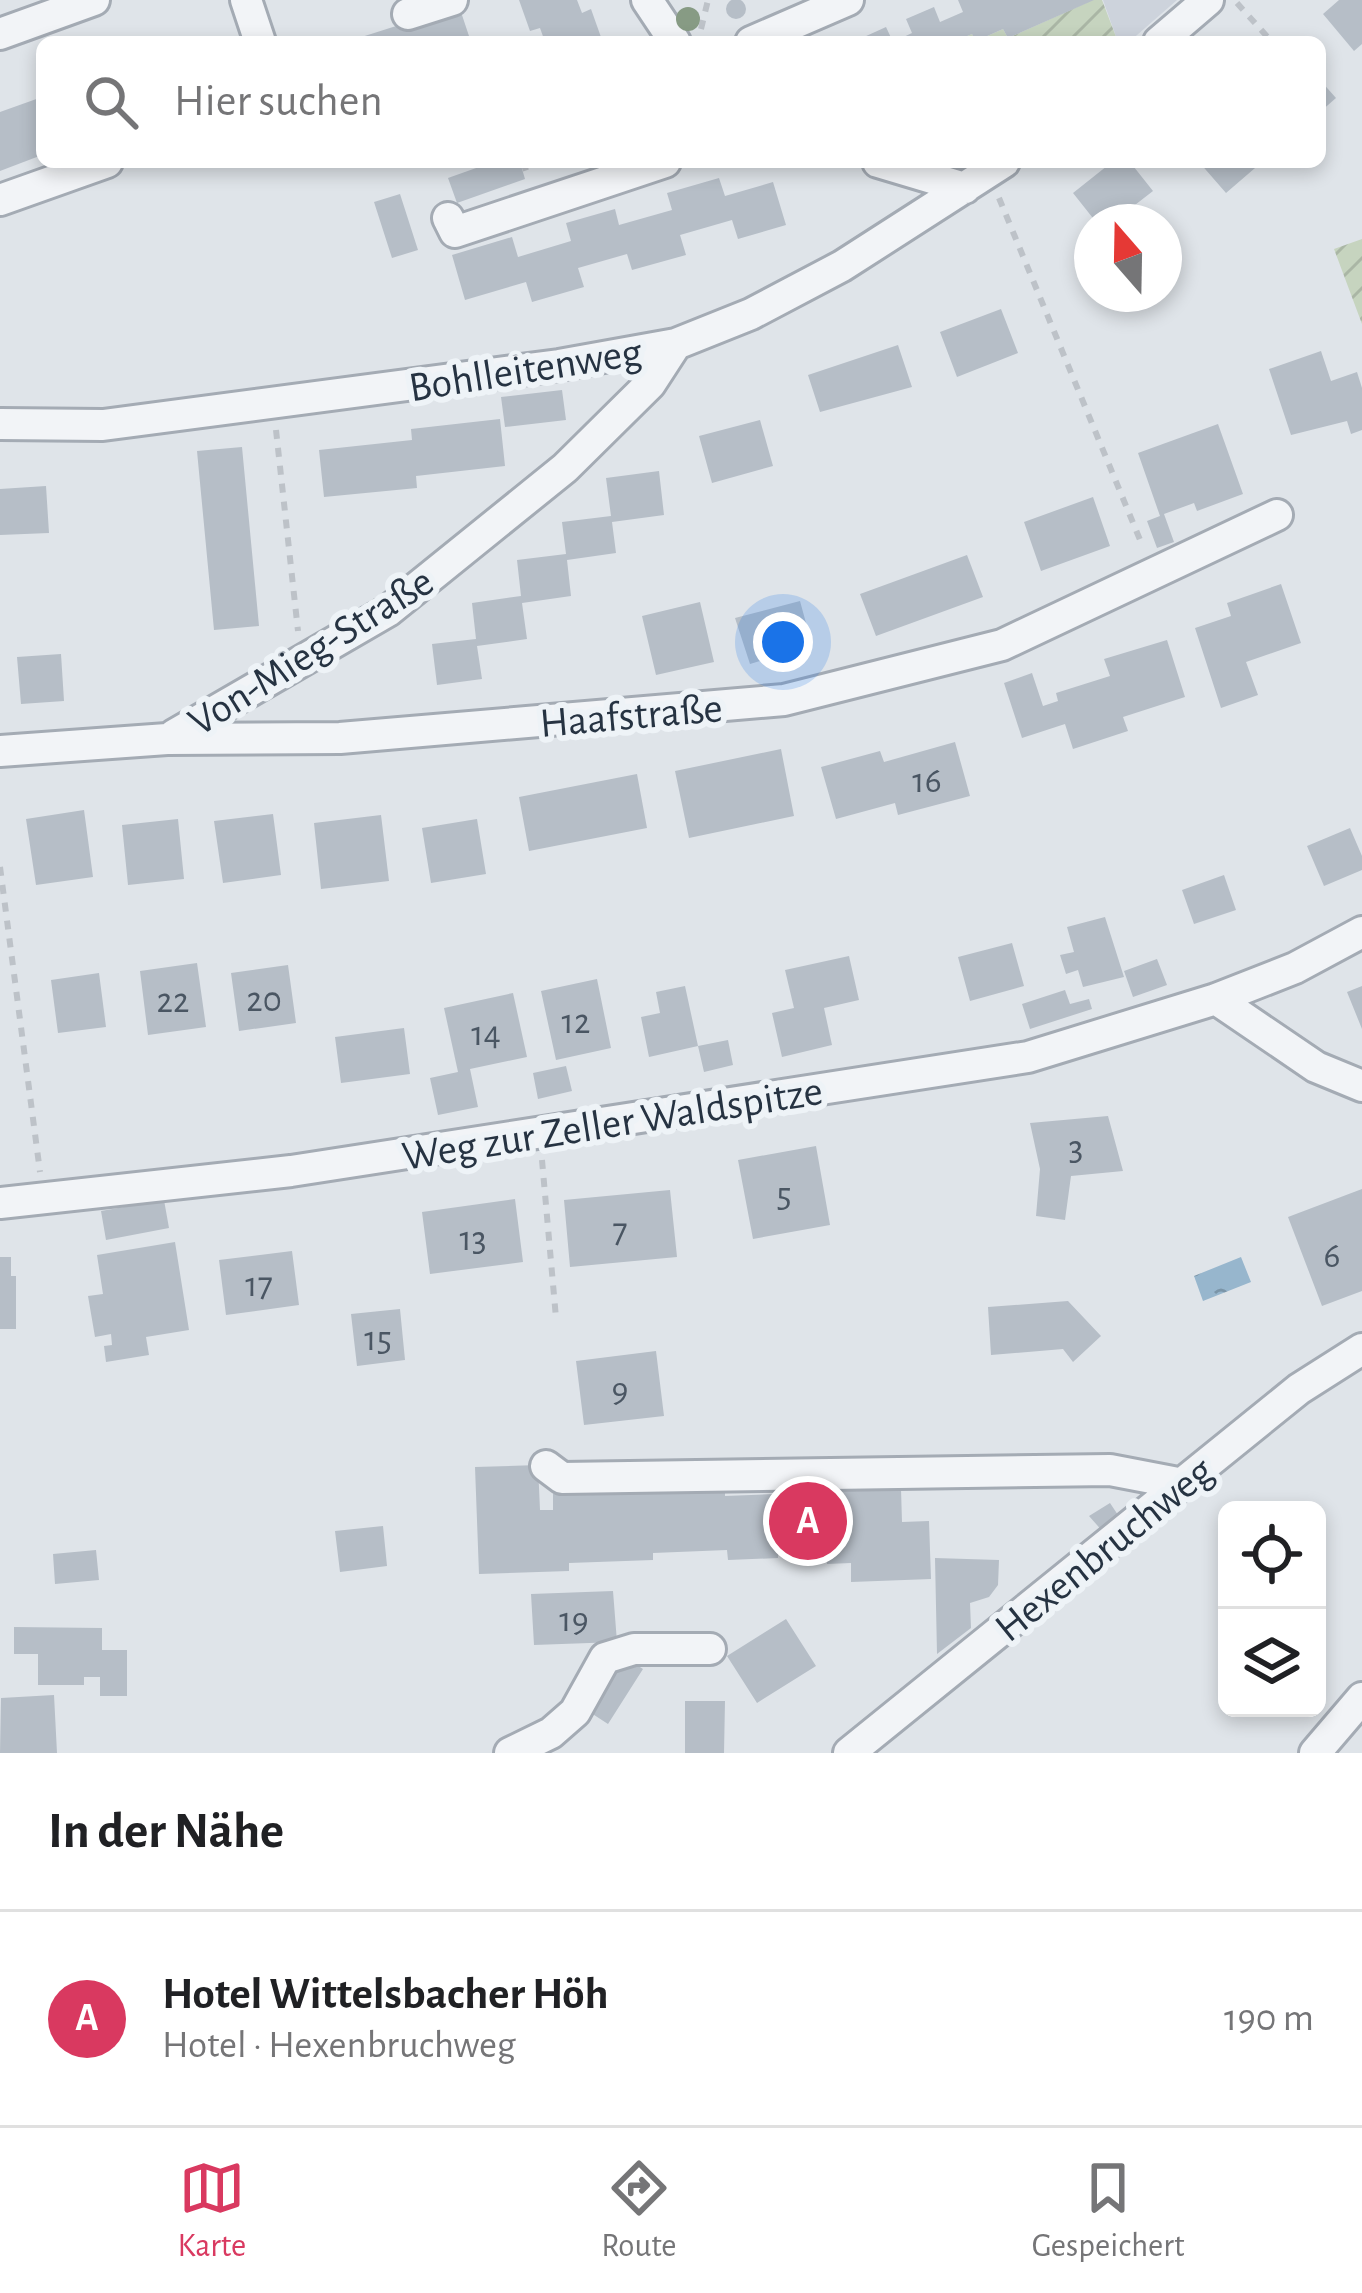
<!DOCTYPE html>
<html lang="de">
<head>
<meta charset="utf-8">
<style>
	body { margin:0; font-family:"Alegreya Sans",sans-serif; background:#f6f6f6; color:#202124 }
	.controls { position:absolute; right:36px; bottom:36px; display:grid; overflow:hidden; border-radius:18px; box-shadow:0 6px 18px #0003 }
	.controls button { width:108px; height:108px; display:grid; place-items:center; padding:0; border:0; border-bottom:3px solid #e0e0e0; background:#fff; color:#202124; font:60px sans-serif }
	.compass { position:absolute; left:1074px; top:204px; width:108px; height:108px; border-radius:50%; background:#fff; box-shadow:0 6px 18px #0003; rotate:340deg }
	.you { position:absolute; left:783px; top:642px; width:42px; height:42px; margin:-30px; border:9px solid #fff; border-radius:50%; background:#1a73e8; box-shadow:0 0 0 18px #1a73e833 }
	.badge { display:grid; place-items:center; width:78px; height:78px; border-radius:50%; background:#d93960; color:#fff; font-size:39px; font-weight:700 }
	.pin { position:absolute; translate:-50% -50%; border:6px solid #fff; box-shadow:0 3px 12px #0006 }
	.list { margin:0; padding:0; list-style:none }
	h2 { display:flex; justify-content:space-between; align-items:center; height:156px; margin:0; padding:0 48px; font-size:51px }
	h2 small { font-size:39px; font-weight:400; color:#757577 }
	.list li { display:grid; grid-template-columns:78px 1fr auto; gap:36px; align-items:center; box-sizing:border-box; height:216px; padding:0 48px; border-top:3px solid #e0e0e0 }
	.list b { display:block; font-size:45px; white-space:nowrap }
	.list p { margin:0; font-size:39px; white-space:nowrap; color:#757577 }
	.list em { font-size:39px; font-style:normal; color:#757577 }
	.icon { flex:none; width:66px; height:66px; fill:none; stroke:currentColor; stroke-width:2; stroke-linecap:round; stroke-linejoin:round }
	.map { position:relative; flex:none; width:1362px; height:1753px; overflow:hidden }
	.search { position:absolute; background:#fff; box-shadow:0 6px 18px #0003; left:36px; right:36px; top:36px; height:132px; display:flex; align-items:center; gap:30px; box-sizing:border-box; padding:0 42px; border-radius:18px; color:#757577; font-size:45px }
	.sheet { height:372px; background:#fff }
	nav { display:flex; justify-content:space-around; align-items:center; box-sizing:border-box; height:168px; border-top:3px solid #e0e0e0; background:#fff; font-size:33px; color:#757577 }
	nav a { display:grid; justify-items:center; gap:6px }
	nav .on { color:#d93960 }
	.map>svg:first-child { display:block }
</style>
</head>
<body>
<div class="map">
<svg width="1362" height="1753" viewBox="0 0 1362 1753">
	<defs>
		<pattern id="garden-furrows" width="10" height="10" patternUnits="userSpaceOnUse" patternTransform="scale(3)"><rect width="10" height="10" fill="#c6d4bf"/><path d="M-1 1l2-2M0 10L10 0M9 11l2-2" fill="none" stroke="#aab6a5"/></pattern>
		<pattern id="water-ripples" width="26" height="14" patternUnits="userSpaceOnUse" patternTransform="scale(3)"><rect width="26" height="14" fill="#97b6cd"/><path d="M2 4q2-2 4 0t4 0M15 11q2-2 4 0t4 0" fill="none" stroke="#7b95a8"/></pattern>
	</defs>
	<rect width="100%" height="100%" fill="#dfe4e9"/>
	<path fill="#cdd3dc" d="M1103,0h74l-48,42h-11z"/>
	<path fill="url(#garden-furrows)" d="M1085,0h17l16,42h-165l19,-8 4,7 27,-12 5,9 78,-35z
		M1362,239v85l-28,-75z"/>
	<path fill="url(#water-ripples)" d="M1241,1257l10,25 -48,19 -9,-25z"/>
	<path fill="#b6bec7" d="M726 9a10 10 0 1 1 20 0a10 10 0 1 1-20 0Z
		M519,0h58l5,13 9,-4 11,31 11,-4 2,6h-70l-5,-14 -10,3z
		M958,0h136l-86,38 -5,-9 -27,12 -4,-7 -19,8h-60l19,-9 -6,-14 28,-12 6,15 23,-10z
		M1339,0h23v44l-8,7 -31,-37z
		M459,6l12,36h-122v-1z
		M886,27l7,15h-40z
		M1320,80l16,18 -16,14z
		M42,97v58l-42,16v-59z
		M493,162h27l5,17 -68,24 -9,-25z
		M1112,162h18l23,29 -40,31h-17l-23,-29z
		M1199,162h63l-36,31z
		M719,178l6,18 48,-14 13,43 -48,14 -6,-19 -52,15 6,20 -54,15 -5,-16 -49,14 6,19 -52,15 -6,-20 -61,18 -13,-45 60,-18 6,20 53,-16 -5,-18 49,-14 4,16 53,-15 -5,-17z
		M400,194l18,56 -26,8 -18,-56z
		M1001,309l17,44 -61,24 -17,-45z
		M898,345l14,42 -92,25 -12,-37z
		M1321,351l10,30 26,-9 5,16v42l-11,4 -4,-13 -56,14 -22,-66z
		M562,390l4,30 -61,7 -4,-30z
		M500,419l5,47 -89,10 1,12 -93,9 -5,-47 93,-10 -1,-11z
		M760,420l13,46 -61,17 -13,-47z
		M1218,424l25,70 -46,17 -3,-8 -30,11 10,28 -17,6 -10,-27 13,-5 -22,-63z
		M242,447l17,179 -45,4 -17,-179z
		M659,471l5,44 -52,7 4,31 -49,7 4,36 -49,7 5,36 -50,7 5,33 -45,6 -5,-41 44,-5 -4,-36 49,-7 -4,-36 49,-6 -4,-32 49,-6 -5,-38z
		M46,486l3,47 -49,2v-46z
		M1093,497l17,49 -69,25 -17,-49z
		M967,555l16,42 -107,39 -16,-42z
		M1281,584l20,59 -55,19 12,33 -37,13 -26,-80 36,-12 -4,-13z
		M800,601l12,44 -62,19 -15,-46z
		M700,602l14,60 -58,13 -14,-59z
		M1167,640l18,57 -62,20 5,14 -55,18 -8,-25 -43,14 -18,-55 28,-10 11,33 15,-5 -2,-8 54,-17 -6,-17z
		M61,654l3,47 -43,3 -4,-47z
		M955,742l15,54 -72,19 -3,-12 -59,16 -15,-52 59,-16 4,11z
		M781,749l13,67 -105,22 -14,-67z
		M637,774l10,54 -118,23 -10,-54z
		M84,810l9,67 -57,8 -10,-66z
		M273,814l8,61 -58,8 -9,-62z
		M381,815l8,66 -68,8 -7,-66z
		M178,819l6,60 -56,6 -6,-60z
		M477,819l9,55 -55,9 -9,-55z
		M1350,828l12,28v14l-38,16 -17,-40z
		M1224,875l12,35 -42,14 -12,-34z
		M1105,917l19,60 -41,10 -5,-17 -12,4 -6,-19 14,-3 -7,-25z
		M1012,943l12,43 -54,15 -12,-44z
		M849,956l10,44 -35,8 8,37 -50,12 -10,-44 22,-5 -9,-38z
		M1157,959l10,26 -34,12 -9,-26z
		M197,963l9,64 -58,8 -8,-64z
		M288,965l8,58 -57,8 -8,-58z
		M99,973l7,54 -48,6 -7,-53z
		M597,979l14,69 -55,12 -15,-69z
		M685,986l13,60 30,-6 5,25 -29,7 -6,-26 -49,11 -8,-40 19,-4 -4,-21z
		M1362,986v43l-15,-37z
		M1065,990l5,14 19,-5 3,10 -62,20 -8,-25z
		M513,993l14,64 -57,12 8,38 -40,8 -8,-37 28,-6 -14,-64z
		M404,1028l6,46 -69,9 -6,-46z
		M566,1066l6,25 -34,8 -5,-26z
		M1108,1116l15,55 -52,5 -6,44 -29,-4 4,-47 -10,-46z
		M816,1146l14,79 -77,14 -15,-79z
		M1362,1189v102l-40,15 -34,-89z
		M670,1190l7,67 -107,10 -6,-67z
		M515,1199l8,63 -93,12 -8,-62z
		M164,1200l5,28 -63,12 -5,-29z
		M175,1242l14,88 -43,7 3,18 -43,7 -2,-16 8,-1 -1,-11 -16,3 -7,-41 15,-2 -6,-39z
		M292,1251l7,54 -73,10 -7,-55z
		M0,1257h11v19h5v53h-16z
		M1068,1301l33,35 -28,26 -10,-13 -72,6 -3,-48z
		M400,1309l5,51 -48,6 -6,-52z
		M656,1351l8,65 -80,9 -8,-64z
		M538,1465l2,45h13v-16l172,-6v8l176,-7 1,33 27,-1 2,58 -80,3v-19l-24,1 -1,-19 -48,2v11l-50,2 -1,-10 -74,3v7l-84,3v8l-90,3 -4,-107z
		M1110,1503l12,18 -17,13 -16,-18z
		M383,1526l4,40 -47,6 -5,-41z
		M96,1550l3,30 -44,4 -2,-30z
		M935,1558l64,2 -1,25 -9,12 -19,6 1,25 -34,26z
		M613,1591l4,51 -83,3 -3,-51z
		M786,1619l30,47 -59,37 -30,-47z
		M14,1627l88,1v22h25v46h-27v-19h-16v8h-46v-31h-24z
		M623,1656l20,13 -35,55 -20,-13z
		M54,1695l3,58h-57l1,-55z
		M685,1701h40l-1,52h-39z"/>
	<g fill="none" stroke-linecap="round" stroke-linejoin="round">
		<g stroke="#a4abb4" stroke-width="36">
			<path id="minor" d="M246,0l14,42
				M647,0l28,42
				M408,14l44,-14
				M0,34l94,-34
				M751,42l97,-42
				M1159,42l49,-42
				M878,162l87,26
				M0,200l107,-38
				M448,218l7,14 210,-70
				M0,424l103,1 456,-60 117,-21 75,-30 91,-48 162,-104
				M174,735l214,-124 177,-143 85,-84 26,-40
				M0,751l167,-12 173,-1 444,-38 218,-55 275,-130
				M1216,999l100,68 46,19
				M0,1203l291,-32 737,-114 188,-58 79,-31 67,-36
				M546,1466l16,12 548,-8 73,14
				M510,1753l41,-20 24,-21 30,-54 29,-9h76
				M849,1753l450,-364 63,-40
				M1315,1753l47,-55"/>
		</g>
		<path stroke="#bdc2c8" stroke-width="6" stroke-dasharray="9 9" stroke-linecap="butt" d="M1237,3l35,39
			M701,29l7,-29
			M523,162l5,14
			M999,198l144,349
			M276,430l22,201
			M0,867l40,305
			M542,1160l14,158"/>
		<use href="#minor" stroke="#f2f4f7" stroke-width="30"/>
	</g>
	<circle fill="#879b84" cx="688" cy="19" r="12"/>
	<g text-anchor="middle" stroke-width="12" stroke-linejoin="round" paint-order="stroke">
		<g font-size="36" fill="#4a5663">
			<text x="927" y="792">16</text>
			<text x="264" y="1011">20</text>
			<text x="173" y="1012">22</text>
			<text x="576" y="1033">12</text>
			<text x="486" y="1045">14</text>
			<text x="1076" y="1159">3</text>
			<text x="784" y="1206">5</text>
			<text x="620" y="1242">7</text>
			<text x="473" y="1250">13</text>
			<text x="1332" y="1267">6</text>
			<text x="259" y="1296">17</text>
			<text x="378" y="1350">15</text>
			<text x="620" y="1401">9</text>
			<text x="574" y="1631">19</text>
		</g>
		<g font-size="42" fill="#263342" stroke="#eef3f7">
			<text transform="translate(525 368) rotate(-9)" y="15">Bohlleitenweg</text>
			<text transform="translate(310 650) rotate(-32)" y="15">Von-Mieg-Straße</text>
			<text transform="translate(631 714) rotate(-5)" y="15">Haafstraße</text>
			<text transform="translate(612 1122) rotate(-9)" y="15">Weg zur Zeller Waldspitze</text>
			<text transform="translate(1103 1548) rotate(-39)" y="15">Hexenbruchweg</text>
		</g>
	</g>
</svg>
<div class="controls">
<button><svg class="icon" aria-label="locate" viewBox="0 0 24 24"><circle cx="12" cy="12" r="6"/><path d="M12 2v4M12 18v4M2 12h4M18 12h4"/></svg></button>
<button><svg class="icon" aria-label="layers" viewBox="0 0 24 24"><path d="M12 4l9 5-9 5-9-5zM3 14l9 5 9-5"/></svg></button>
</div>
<svg class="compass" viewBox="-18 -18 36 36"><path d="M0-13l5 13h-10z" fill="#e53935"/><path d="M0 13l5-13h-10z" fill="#757577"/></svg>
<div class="you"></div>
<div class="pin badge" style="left:808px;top:1521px">A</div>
<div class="search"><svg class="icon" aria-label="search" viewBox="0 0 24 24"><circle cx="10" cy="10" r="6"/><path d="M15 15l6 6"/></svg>Hier suchen</div>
</div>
<section class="sheet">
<h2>In der Nähe<small></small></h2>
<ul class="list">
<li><span class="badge">A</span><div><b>Hotel Wittelsbacher Höh</b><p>Hotel · Hexenbruchweg</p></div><em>190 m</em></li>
</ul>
</section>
<nav>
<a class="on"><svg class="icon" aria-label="map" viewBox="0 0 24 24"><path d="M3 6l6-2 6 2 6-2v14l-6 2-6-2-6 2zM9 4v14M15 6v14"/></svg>Karte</a>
<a><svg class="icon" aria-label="directions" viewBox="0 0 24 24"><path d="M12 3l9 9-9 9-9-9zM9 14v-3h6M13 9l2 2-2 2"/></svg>Route</a>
<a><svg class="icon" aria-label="saved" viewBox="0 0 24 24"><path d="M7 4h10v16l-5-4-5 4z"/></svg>Gespeichert</a>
</nav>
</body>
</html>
